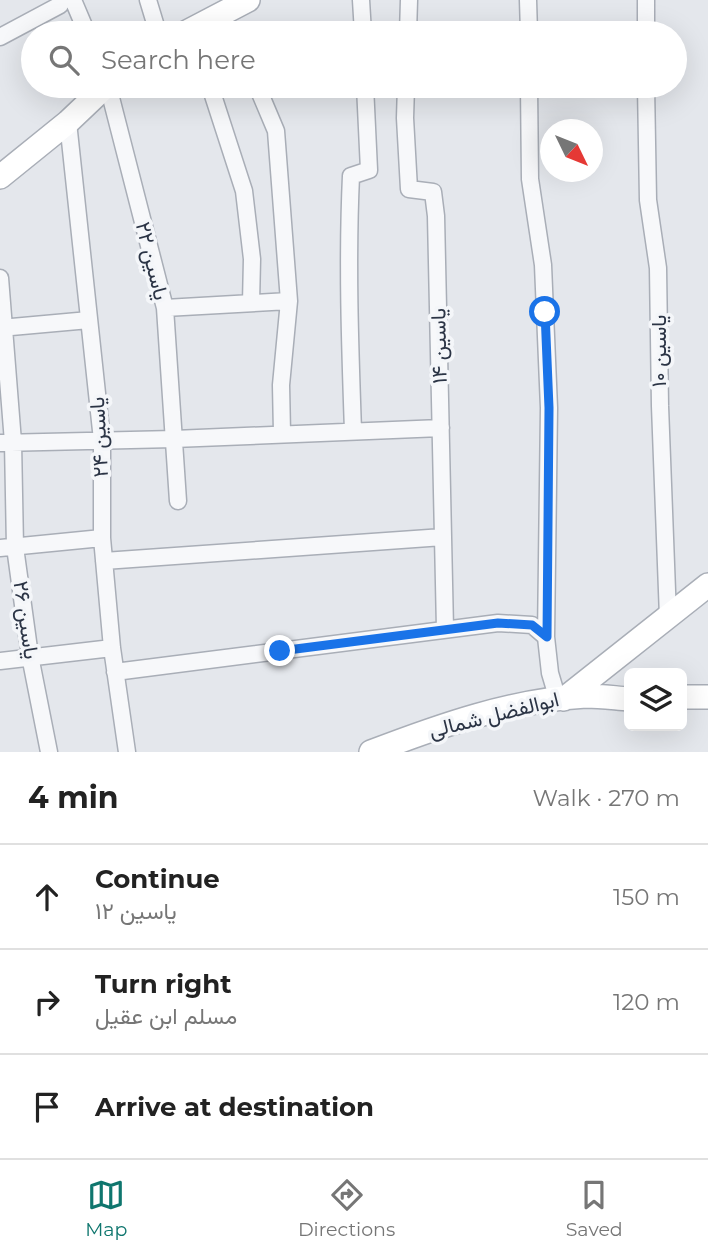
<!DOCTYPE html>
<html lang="en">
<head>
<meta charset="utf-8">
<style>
	body { margin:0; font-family:Montserrat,Vazirmatn,sans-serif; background:#f6f6f6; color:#222 }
	.controls { position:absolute; right:21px; bottom:21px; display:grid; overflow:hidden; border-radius:10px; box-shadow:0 7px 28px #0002 }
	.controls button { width:63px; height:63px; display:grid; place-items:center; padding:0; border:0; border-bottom:2px solid #e0e0e0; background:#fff; color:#222; font:35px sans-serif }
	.compass { position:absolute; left:540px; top:119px; width:63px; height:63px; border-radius:50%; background:#fff; box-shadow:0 7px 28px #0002; rotate:133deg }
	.stop { position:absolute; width:21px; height:21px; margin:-16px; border:5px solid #1a73e8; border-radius:50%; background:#fff }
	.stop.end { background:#1a73e8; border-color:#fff; box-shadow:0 2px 7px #0008 }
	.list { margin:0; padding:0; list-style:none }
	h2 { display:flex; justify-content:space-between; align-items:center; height:91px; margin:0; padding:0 28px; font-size:30px }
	h2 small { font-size:23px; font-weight:400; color:#767676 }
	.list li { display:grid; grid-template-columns:46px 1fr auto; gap:21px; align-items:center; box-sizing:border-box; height:105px; padding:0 28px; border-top:2px solid #e0e0e0 }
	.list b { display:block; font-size:26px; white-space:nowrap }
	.list p { margin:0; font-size:23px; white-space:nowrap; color:#767676 }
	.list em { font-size:23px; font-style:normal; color:#767676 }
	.icon { flex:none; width:38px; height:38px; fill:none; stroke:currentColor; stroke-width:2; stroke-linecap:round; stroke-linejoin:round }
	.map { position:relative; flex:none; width:708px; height:752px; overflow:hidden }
	.search { position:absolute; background:#fff; box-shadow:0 7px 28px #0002; left:21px; right:21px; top:21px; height:77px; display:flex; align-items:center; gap:18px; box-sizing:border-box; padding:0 24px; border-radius:38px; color:#767676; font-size:26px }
	.sheet { height:406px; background:#fff }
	nav { display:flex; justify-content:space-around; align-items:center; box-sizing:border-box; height:98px; border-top:2px solid #e0e0e0; background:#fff; font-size:19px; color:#767676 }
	nav a { display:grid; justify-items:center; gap:4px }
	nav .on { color:#0f766e }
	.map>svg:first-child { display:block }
</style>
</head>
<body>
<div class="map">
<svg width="708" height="752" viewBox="0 0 708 752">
	<rect width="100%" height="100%" fill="#e4e7ec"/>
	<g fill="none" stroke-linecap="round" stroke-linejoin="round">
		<g stroke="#a9aeb7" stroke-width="19">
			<path id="street" d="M73,0l14,33
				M148,0l10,33
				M361,0l2,33
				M528,0l1,33
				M646,0v33
				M216,16l12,17
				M408,33l1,-33
				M0,37l60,-32
				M108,86l57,222 13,193
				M210,86l34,105 8,68 -1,44
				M257,86l19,45 13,170 -8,84 1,48
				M406,86l-1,32 4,71 24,3 3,24 9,413
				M529,86l1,93 13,86 6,143 -3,229 4,36 8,27
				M646,86l2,114 10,68 2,138 8,211
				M68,122l34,318v98l10,110 15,104
				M0,278l13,164 2,105 15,109 19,96
				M165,308l124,-7
				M0,328l89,-8
				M353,431c-3,-85 -6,-170 -2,-255l18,-6 -4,-84
				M0,443l174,-4 267,-11
				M0,548l102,-10
				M104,561l339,-24
				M0,661l112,-13
				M115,672l383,-49 34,2 14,12"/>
		</g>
		<g stroke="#a9aeb7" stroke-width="26">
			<path id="secondary" d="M185,33l63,-33
				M0,177l68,-55 38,-36
				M682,697h26
				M564,699l144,-114
				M371,752c68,-26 141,-52 215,-56 14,0 29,2 43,3"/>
		</g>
		<use href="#street" stroke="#f7f8fa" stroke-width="16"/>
		<use href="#secondary" stroke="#fff" stroke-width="23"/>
	</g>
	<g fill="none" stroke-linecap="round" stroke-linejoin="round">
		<path stroke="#1a73e8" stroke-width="9" d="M280,651l218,-28 34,2 15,12 2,-229 -4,-96"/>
	</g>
	<g text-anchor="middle" stroke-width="7" stroke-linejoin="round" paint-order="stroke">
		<g font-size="21" fill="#2b3445" stroke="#f4f6f9">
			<text transform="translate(152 261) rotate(76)" y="7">یاسین ۲۲</text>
			<text transform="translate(439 346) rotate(-91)" y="7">یاسین ۱۴</text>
			<text transform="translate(659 351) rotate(-90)" y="7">یاسین ۱۰</text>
			<text transform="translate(99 437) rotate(-93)" y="7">یاسین ۲۴</text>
			<text transform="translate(26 620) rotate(82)" y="7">یاسین ۲۶</text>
			<text transform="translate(494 715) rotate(-14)" y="7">ابوالفضل شمالی</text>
		</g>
	</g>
</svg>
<div class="controls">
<button><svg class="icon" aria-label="layers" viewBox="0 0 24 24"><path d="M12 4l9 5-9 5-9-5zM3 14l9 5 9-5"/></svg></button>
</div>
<svg class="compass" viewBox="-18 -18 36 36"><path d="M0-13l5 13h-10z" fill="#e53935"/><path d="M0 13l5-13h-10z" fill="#767676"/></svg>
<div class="stop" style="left:545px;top:312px"></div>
<div class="stop end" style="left:280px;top:651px"></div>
<div class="search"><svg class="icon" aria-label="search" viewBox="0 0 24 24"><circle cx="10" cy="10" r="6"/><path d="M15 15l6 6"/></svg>Search here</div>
</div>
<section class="sheet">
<h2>4 min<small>Walk · 270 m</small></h2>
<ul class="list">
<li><svg class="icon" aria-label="ahead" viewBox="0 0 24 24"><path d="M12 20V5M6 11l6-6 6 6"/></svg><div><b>Continue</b><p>یاسین ۱۲</p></div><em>150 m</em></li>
<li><svg class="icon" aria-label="right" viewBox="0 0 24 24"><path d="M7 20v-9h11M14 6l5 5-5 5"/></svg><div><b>Turn right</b><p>مسلم ابن عقیل</p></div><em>120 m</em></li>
<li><svg class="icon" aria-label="arrive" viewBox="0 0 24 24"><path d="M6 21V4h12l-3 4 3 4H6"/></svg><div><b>Arrive at destination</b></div></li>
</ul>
</section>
<nav>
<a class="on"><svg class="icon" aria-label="map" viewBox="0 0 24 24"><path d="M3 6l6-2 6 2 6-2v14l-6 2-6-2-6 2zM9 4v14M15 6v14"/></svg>Map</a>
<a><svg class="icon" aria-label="directions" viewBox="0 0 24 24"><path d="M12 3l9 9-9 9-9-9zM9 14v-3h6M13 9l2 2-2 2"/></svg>Directions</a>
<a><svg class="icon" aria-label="saved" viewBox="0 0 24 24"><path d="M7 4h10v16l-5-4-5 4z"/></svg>Saved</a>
</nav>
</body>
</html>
